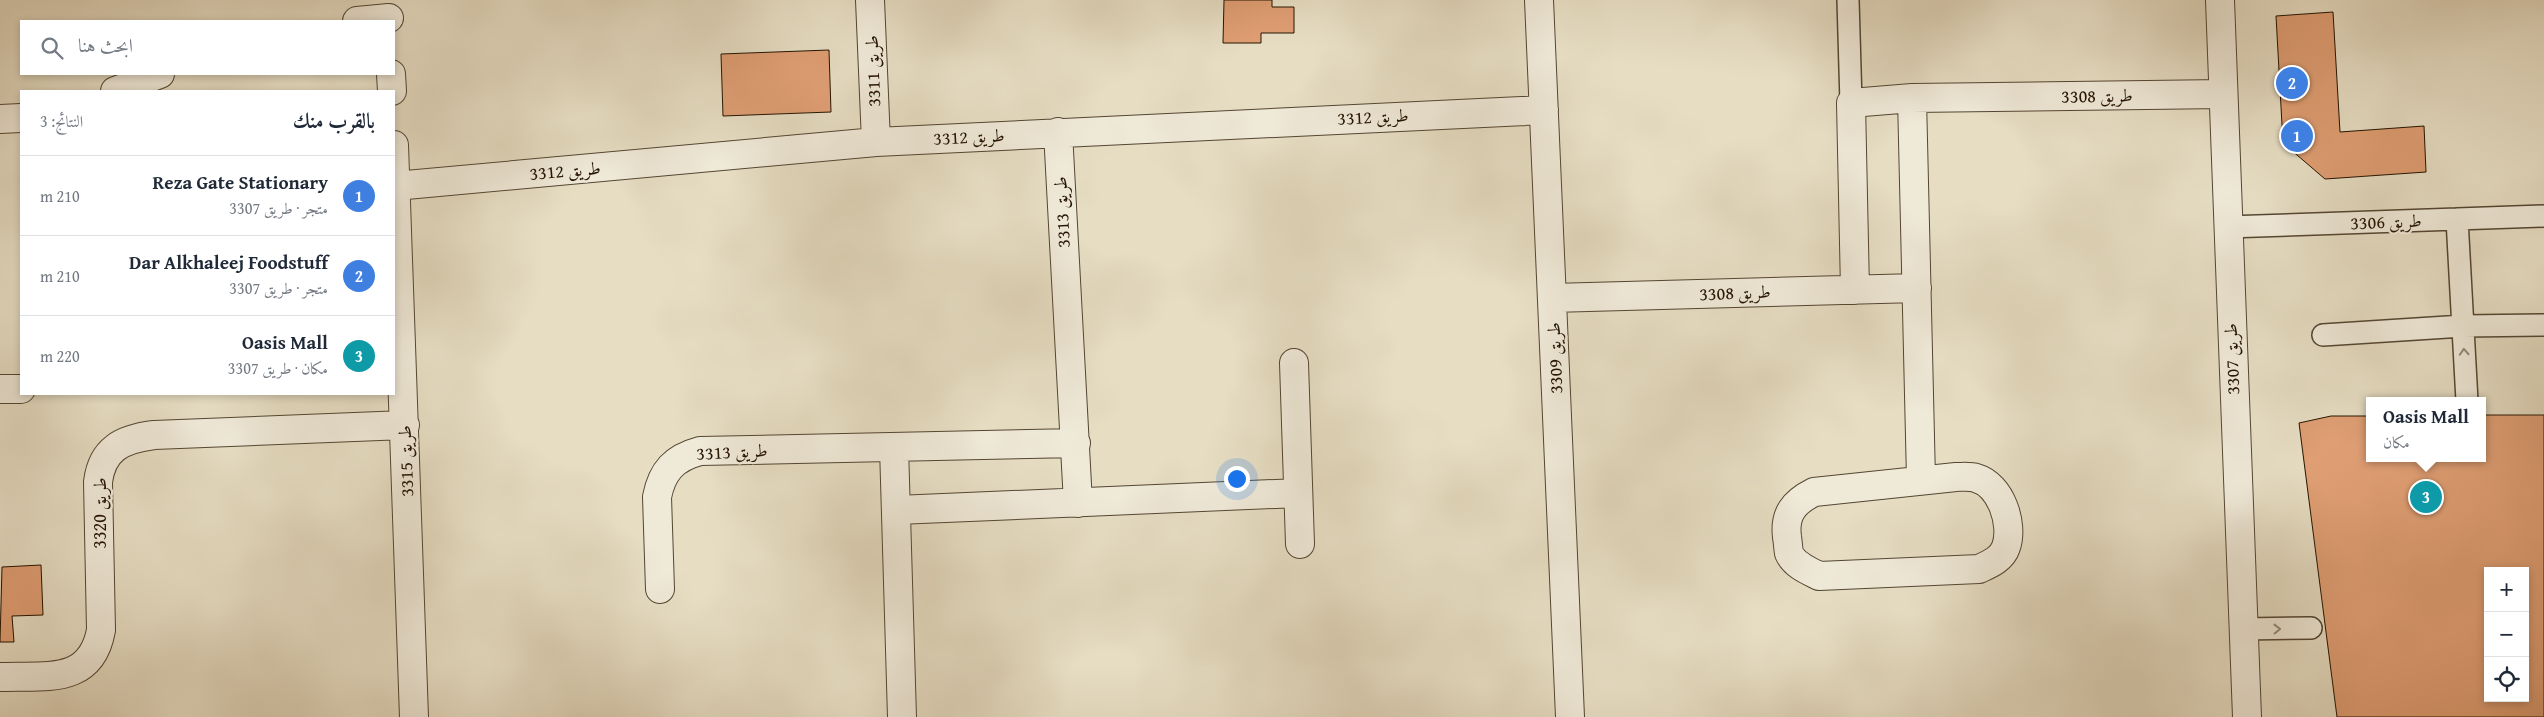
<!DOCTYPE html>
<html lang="ar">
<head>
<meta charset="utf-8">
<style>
	body { margin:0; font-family:"Gentium Book Plus",Amiri,serif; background:#f2f2f3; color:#1f2937; direction:rtl }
	.controls { position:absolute; right:15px; bottom:15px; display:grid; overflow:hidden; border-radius:0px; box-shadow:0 2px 8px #0003 }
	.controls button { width:45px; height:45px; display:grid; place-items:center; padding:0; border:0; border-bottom:1px solid #e0e1e3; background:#fff; color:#1f2937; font:25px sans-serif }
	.you { position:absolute; left:1236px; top:478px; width:18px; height:18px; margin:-12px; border:4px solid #fff; border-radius:50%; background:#1a73e8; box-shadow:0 0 0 8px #1a73e833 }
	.badge { display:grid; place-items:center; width:32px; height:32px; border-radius:50%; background:#b45309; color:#fff; font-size:16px; font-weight:700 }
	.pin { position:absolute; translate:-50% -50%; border:2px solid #fff; box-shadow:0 1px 5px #0006 }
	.popup { position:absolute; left:2366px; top:397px; width:120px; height:65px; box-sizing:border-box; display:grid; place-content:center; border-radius:0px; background:#fff; filter:drop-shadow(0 1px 4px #0005); font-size:16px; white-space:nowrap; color:#747a83 }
	.popup b { font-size:19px; color:#1f2937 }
	.popup::after { content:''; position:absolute; left:50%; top:100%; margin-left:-10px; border:10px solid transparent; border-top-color:#fff }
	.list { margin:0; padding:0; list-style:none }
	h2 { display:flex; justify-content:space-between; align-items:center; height:65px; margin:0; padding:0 20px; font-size:21px }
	h2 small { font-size:16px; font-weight:400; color:#747a83 }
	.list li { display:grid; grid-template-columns:32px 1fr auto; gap:15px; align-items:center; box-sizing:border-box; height:80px; padding:0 20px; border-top:1px solid #e0e1e3 }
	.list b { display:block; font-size:19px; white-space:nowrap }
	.list p { margin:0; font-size:16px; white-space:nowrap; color:#747a83 }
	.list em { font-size:16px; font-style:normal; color:#747a83 }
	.icon { flex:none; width:28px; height:28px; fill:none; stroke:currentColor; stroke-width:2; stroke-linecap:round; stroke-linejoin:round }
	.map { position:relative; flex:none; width:2544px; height:717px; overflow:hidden; direction:ltr }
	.search { position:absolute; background:#fff; box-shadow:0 2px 8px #0003; left:20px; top:20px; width:375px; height:55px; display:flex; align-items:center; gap:12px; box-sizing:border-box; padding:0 18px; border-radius:0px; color:#747a83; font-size:19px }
	.panel { position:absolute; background:#fff; box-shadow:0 2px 8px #0003; left:20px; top:90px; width:375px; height:305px; border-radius:0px; direction:rtl }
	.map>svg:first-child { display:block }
</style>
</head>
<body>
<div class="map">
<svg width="2544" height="717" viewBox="0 0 2544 717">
	<rect width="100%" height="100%" fill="#e6ddc3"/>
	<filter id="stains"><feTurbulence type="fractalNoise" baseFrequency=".004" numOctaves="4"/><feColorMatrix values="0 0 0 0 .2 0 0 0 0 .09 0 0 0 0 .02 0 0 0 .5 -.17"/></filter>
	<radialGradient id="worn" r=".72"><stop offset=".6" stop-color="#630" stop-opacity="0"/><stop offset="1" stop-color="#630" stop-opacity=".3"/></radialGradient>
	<path fill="#df9e73" stroke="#241401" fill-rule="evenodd" d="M1224,0h48v7h22v26h-33v10h-38z
		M2333,12l7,120 84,-6 2,46 -101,7 -42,-36 -7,-127z
		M829,50l2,62 -108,4 -2,-62z
		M2482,415h62v302h-207l-38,-294 32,-7h39v42h112zM2488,571h37v127h-37z
		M41,565l2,50 -31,1 2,26h-14l2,-75z"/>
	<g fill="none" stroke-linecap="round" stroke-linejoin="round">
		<g stroke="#544632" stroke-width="24">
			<path id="lane" d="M1848,0l3,103
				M2457,219l10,182
				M2227,227l317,-11
				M2323,335l140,-9 81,-1
				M2243,629l68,-1"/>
		</g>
		<g stroke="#544632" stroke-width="30">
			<path id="street" d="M870,0l6,142
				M1539,0l31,717
				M2220,0l27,717
				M357,21l32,-3
				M391,74l1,17
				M115,91l45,-17
				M1912,98l9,381
				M0,119l21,-1
				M1058,132l20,371
				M394,145l20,572
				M395,186l481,-44 668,-32
				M1855,290l-4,-187 61,-5 311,-4
				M1552,298l365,-10
				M1294,363l6,181
				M0,389h21
				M894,447l8,270
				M1956,477c6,0 14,-1 20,1 25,7 38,46 30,69 -4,12 -16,17 -27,22l-160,7c-10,-5 -25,-11 -30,-23 -1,-5 -1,-11 -2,-16 -3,-23 7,-35 27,-45z
				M897,510l401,-17
				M660,589l-3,-92c5,-26 17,-39 43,-46l376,-8
				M0,677c45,-2 91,9 101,-47l-3,-148c4,-33 24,-43 56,-47l251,-10"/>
		</g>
		<use href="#lane" stroke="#efe9d8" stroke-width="21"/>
		<use href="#street" stroke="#efe9d8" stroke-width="28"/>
	</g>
	<defs><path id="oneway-chevron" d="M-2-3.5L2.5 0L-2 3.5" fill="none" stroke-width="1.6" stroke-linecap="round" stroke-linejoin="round" transform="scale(1.25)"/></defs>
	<g stroke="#948977">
		<use href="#oneway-chevron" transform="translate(2464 352) rotate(-93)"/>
		<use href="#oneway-chevron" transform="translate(2277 629) rotate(-1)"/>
	</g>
	<g text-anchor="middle" stroke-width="4.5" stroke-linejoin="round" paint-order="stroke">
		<g font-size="18" fill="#241401" stroke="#efe9d8">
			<text transform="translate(873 71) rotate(-92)" y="6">طريق 3311</text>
			<text transform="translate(2097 96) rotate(-1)" y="6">طريق 3308</text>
			<text transform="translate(1373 117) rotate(-3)" y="6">طريق 3312</text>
			<text transform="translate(969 137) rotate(-3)" y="6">طريق 3312</text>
			<text transform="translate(565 171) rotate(-5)" y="6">طريق 3312</text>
			<text transform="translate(1062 212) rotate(-93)" y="6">طريق 3313</text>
			<text transform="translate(2386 222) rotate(-2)" y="6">طريق 3306</text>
			<text transform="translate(1735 293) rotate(-2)" y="6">طريق 3308</text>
			<text transform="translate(1555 358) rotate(-92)" y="6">طريق 3309</text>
			<text transform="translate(2232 359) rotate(-92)" y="6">طريق 3307</text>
			<text transform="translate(732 452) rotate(-3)" y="6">طريق 3313</text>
			<text transform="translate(406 461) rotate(-92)" y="6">طريق 3315</text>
			<text transform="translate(100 513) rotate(-90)" y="6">طريق 3320</text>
		</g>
	</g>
	<rect width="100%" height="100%" filter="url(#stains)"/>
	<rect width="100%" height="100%" fill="url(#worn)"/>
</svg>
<div class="controls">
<button>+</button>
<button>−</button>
<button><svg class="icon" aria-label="locate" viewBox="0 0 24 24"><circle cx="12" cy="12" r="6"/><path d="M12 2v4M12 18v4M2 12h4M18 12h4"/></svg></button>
</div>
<div class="you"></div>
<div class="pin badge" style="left:2297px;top:136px;background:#3f7fe0">1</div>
<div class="pin badge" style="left:2292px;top:83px;background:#3f7fe0">2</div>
<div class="pin badge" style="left:2426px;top:497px;background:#0f9aa8">3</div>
<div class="popup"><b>Oasis Mall</b>مكان</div>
<div class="search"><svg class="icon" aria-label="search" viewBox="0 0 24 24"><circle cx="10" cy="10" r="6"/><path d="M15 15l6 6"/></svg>ابحث هنا</div>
<section class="panel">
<h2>بالقرب منك<small>النتائج: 3</small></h2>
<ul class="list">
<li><span class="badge" style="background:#3f7fe0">1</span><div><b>Reza Gate Stationary</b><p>متجر · طريق 3307</p></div><em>210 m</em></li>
<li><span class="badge" style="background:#3f7fe0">2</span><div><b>Dar Alkhaleej Foodstuff</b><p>متجر · طريق 3307</p></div><em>210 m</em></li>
<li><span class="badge" style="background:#0f9aa8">3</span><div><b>Oasis Mall</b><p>مكان · طريق 3307</p></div><em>220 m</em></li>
</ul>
</section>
</div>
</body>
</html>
